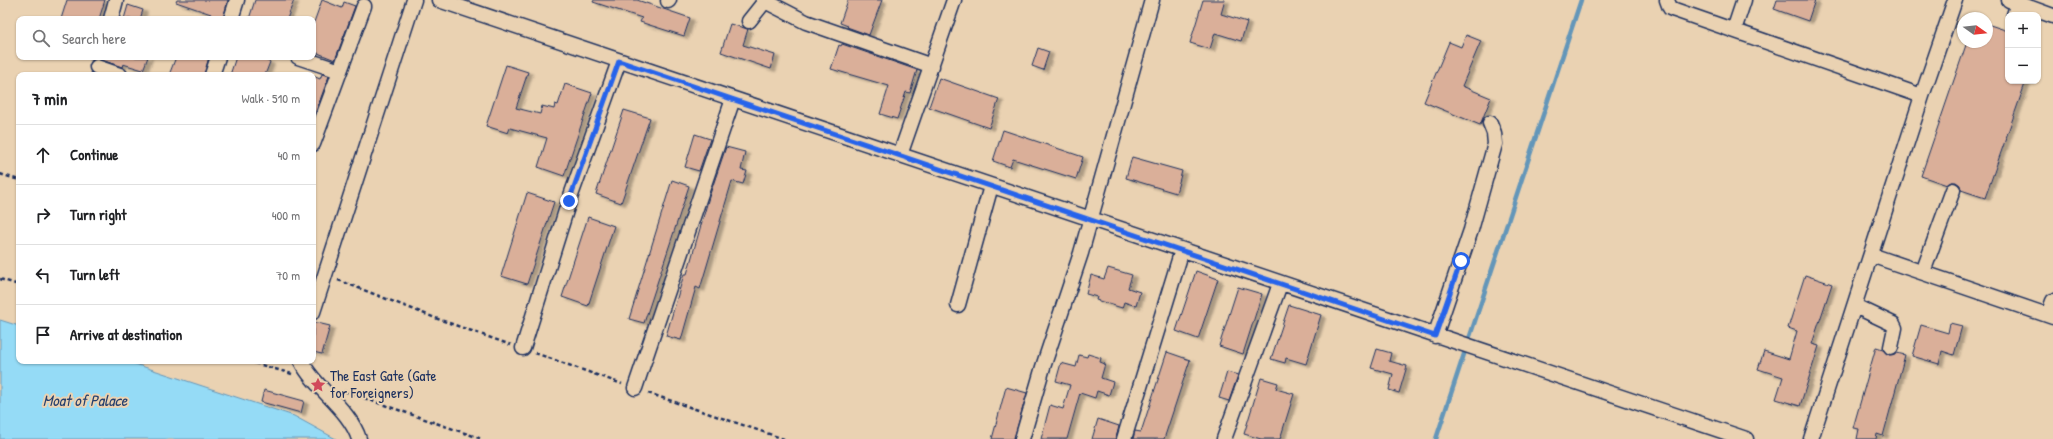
<!DOCTYPE html>
<html lang="en">
<head>
<meta charset="utf-8">
<style>
	body { margin:0; font-family:"Patrick Hand",sans-serif; background:#f6f6f6; color:#202124 }
	.controls { position:absolute; right:12px; top:12px; display:grid; overflow:hidden; border-radius:8px; box-shadow:0 1px 3px #0004 }
	.controls button { width:36px; height:36px; display:grid; place-items:center; padding:0; border:0; border-bottom:1px solid #e0e0e0; background:#fff; color:#202124; font:20px sans-serif }
	.compass { position:absolute; left:1957px; top:12px; width:36px; height:36px; border-radius:50%; background:#fff; box-shadow:0 1px 3px #0004; rotate:105deg }
	.stop { position:absolute; width:12px; height:12px; margin:-9px; border:3px solid #2563eb; border-radius:50%; background:#fff }
	.stop.end { background:#2563eb; border-color:#fff; box-shadow:0 1px 4px #0008 }
	.list { margin:0; padding:0; list-style:none }
	h2 { display:flex; justify-content:space-between; align-items:center; height:52px; margin:0; padding:0 16px; font-size:17px }
	h2 small { font-size:13px; font-weight:400; color:#757577 }
	.list li { display:grid; grid-template-columns:26px 1fr auto; gap:12px; align-items:center; box-sizing:border-box; height:60px; padding:0 16px; border-top:1px solid #e0e0e0 }
	.list b { display:block; font-size:15px; white-space:nowrap }
	.list em { font-size:13px; font-style:normal; color:#757577 }
	.icon { flex:none; width:22px; height:22px; fill:none; stroke:currentColor; stroke-width:2; stroke-linecap:round; stroke-linejoin:round }
	.map { position:relative; flex:none; width:2053px; height:439px; overflow:hidden }
	.search { position:absolute; background:#fff; box-shadow:0 1px 3px #0004; left:16px; top:16px; width:300px; height:44px; display:flex; align-items:center; gap:10px; box-sizing:border-box; padding:0 14px; border-radius:8px; color:#757577; font-size:15px }
	.panel { position:absolute; background:#fff; box-shadow:0 1px 3px #0004; left:16px; top:72px; width:300px; height:292px; border-radius:8px }
	.map>svg:first-child { display:block }
</style>
</head>
<body>
<div class="map">
<svg width="2053" height="439" viewBox="0 0 2053 439">
	<defs>
		<filter id="shadow"><feDropShadow dx="4.5" dy="2.5" stdDeviation="1" flood-color="#0004"/></filter>
	</defs>
	<rect width="100%" height="100%" fill="#ead2b2"/>
	<filter id="ink" filterUnits="userSpaceOnUse"><feTurbulence type="fractalNoise" baseFrequency=".025" numOctaves="2"/><feDisplacementMap in="SourceGraphic" scale="8" xChannelSelector="R" yChannelSelector="G"/><feConvolveMatrix kernelMatrix="1 2 1 2 8 2 1 2 1" color-interpolation-filters="sRGB"/></filter>
	<g filter="url(#ink)">
		<path fill="#95dbf6" stroke="#6496b9" d="M0,320l19,6v35h107l168,55 42,23h-336z"/>
		<g fill="none" stroke-linecap="round" stroke-linejoin="round">
			<path stroke="#6496b9" stroke-width="4.5" d="M1436,439l145,-439"/>
		</g>
		<path fill="#daaf99" stroke="#1b2f5e" filter="url(#shadow)" d="M67,0h38l-6,19h-38z
			M177,0h51l-5,19h-14l2,-5 -35,-12z
			M255,0h39l-7,19h-38z
			M322,0l20,8 2,-6 11,4 -20,54 -22,-9v-26z
			M594,0h43l53,18 -6,18 -44,-14 2,-4 -49,-16z
			M848,0h34l-13,35 -22,-8 1,-1 -8,-3z
			M1203,0h22l-4,14 26,8 -6,19 -26,-8 -5,16 -20,-6z
			M1777,0h38l-7,21 -34,-12z
			M128,5l15,5 -3,9h-16z
			M730,24l18,5 -5,16 32,10 -4,14 -50,-17z
			M1987,24l21,7v50h18l-41,117 -24,-8 -1,-5 -4,-3h-5l-4,3 -26,-9 46,-134h20z
			M1466,35l15,6 -19,45 29,12 -11,27 -56,-23 25,-60 12,5z
			M842,44l75,26 -7,23 -4,-1 -9,27 -17,-5 9,-28 -58,-17 8,-24 2,1z
			M1038,48l11,4 -6,18 -11,-4z
			M90,57h58l-5,13 -20,-6 -1,3 -23,-8 -7,1h-2z
			M176,57h33l-5,18h-35z
			M236,57h21l13,5 -5,13h-35z
			M506,65l22,7 -12,36 24,6 2,-8 12,3 1,-5 3,1 7,-21 27,9 -28,83 -26,-9 9,-29 -37,-10 -2,5 -22,-7z
			M322,74l7,2 -16,43v-43l7,3z
			M939,78l60,21 -10,29 -60,-21z
			M624,110l26,8 -29,85 -25,-9z
			M1003,130l80,27 -7,22 -63,-20 -3,8 -17,-6z
			M695,134l15,5 -11,32 -14,-4z
			M726,147l19,5 -4,18 6,1 -4,13 -11,-3 -32,108 -4,-2 -15,53 -15,-4 18,-62h3l22,-77z
			M1132,157l50,14 -6,22 -50,-15z
			M672,180l17,6 -45,137 -15,-4z
			M527,193l27,9 -27,82 -26,-8z
			M588,217l26,9 -26,80 -26,-9z
			M1108,268l24,7 -4,13 12,4 -4,14 -12,-4 -2,6 -26,-8 1,-3 -11,-3 5,-19 13,4z
			M1196,271l22,8 -20,60 -22,-8z
			M1805,275l27,9 -20,60 7,2 -19,60 -24,-7 7,-22 -25,-8 6,-18 25,8 8,-28 -9,-3z
			M1238,287l24,7 -19,60 -24,-8z
			M1289,305l32,10 -15,49 -20,-6 -1,5 -14,-4z
			M313,322l17,4 -8,28 -9,-2z
			M1950,323l12,3 -8,29 -12,-4 -3,13 -27,-8 9,-31 27,8z
			M1876,347l7,2 6,6 8,-2 8,2 -22,81 -6,-2 -1,5h-19l2,-10 -6,-1z
			M1377,349l14,4 -2,8 18,5 -8,27 -10,-3 4,-16 -22,-6z
			M1167,352l23,8 -26,79h-31l2,-8 6,1z
			M1088,354l13,4 -1,4 5,2 -4,14 12,4 -4,13 -12,-4 -2,7 -15,-5 -13,46h-26l9,-34 13,4 7,-24 -14,-4 5,-18 15,4 3,-12 8,2z
			M1227,372l11,3 -9,26 -10,-3z
			M1261,378l17,5 -2,6 18,5 -14,45h-19l-17,-5z
			M1006,387l21,6 -13,46h-22z
			M264,390l40,11 -3,12 -40,-11z
			M1098,419l21,7 -3,13h-24z"/>
		<g fill="none" stroke-linecap="round" stroke-linejoin="round">
			<g stroke="#1b2f5e" stroke-width="17">
				<path id="minor" d="M439,0l1307,439
					M763,0l43,22 126,44
					M1667,0l3,8 5,2 247,86
					M2009,0l44,16
					M668,1l1,-1
					M2014,15l4,-12
					M111,19l5,-19
					M231,19l6,-19
					M749,21l16,-20
					M1734,30l10,-30
					M298,57l42,14
					M97,67l23,8
					M212,75l6,-18
					M313,144l51,-138
					M900,155l54,-155
					M1871,255l182,62
					M1923,272l30,-82
					M958,305l33,-119
					M1855,306l38,18 2,4 -4,19
					M313,312l101,-312
					M2048,315l5,-14
					M1435,336l36,-106 24,-86 -1,-11 -4,-10
					M523,348l46,-147 50,-140
					M301,361c15,29 48,47 58,78
					M635,388l98,-289
					M1022,439l21,-72 38,-114 71,-253
					M1124,439l58,-189
					M1224,439l56,-155
					M1811,439l111,-343 33,-96"/>
			</g>
			<path stroke="#1b2f5e" stroke-width="2.5" stroke-dasharray="4 3" stroke-linecap="butt" d="M0,174l19,6
				M0,279l19,6
				M338,280l100,39 73,26
				M535,353l87,31
				M248,361l44,13
				M344,391l138,48
				M648,393l136,46"/>
			<use href="#minor" stroke="#ead2b2" stroke-width="14"/>
		</g>
	</g>
	<g fill="none" stroke-linecap="round" stroke-linejoin="round" filter="url(#ink)">
		<path stroke="#2563eb" stroke-width="5" d="M569,201l50,-140 816,275 26,-75"/>
	</g>
	<defs>
		<g id="sight-bare" transform="scale(1.2)"><path d="M0-6L1.8-2.2L6-1.7L2.9 1.2L3.7 5.4L0 3.3L-3.7 5.4L-2.9 1.2L-6-1.7L-1.8-2.2Z" fill="#d1495b" stroke="#ead2b2" stroke-width="2.5" paint-order="stroke"/></g>
	</defs>
	<g fill-rule="evenodd">
		<use href="#sight-bare" x="318" y="385"/>
	</g>
	<g text-anchor="middle" stroke-width="4" stroke-linejoin="round" paint-order="stroke">
		<g font-size="15" fill="#1b2f5e" stroke="#ead2b2" text-anchor="start">
			<text x="330" y="381">The East Gate (Gate<tspan x="330" dy="17">for Foreigners)</tspan></text>
		</g>
		<g font-size="16" font-style="italic" fill="#27406d" stroke="#ead2b2">
			<text x="85" y="406">Moat of Palace</text>
		</g>
	</g>
</svg>
<div class="controls">
<button>+</button>
<button>−</button>
</div>
<svg class="compass" viewBox="-18 -18 36 36"><path d="M0-13l5 13h-10z" fill="#e53935"/><path d="M0 13l5-13h-10z" fill="#757577"/></svg>
<div class="stop" style="left:1461px;top:261px"></div>
<div class="stop end" style="left:569px;top:201px"></div>
<div class="search"><svg class="icon" aria-label="search" viewBox="0 0 24 24"><circle cx="10" cy="10" r="6"/><path d="M15 15l6 6"/></svg>Search here</div>
<section class="panel">
<h2>7 min<small>Walk · 510 m</small></h2>
<ul class="list">
<li><svg class="icon" aria-label="ahead" viewBox="0 0 24 24"><path d="M12 20V5M6 11l6-6 6 6"/></svg><div><b>Continue</b></div><em>40 m</em></li>
<li><svg class="icon" aria-label="right" viewBox="0 0 24 24"><path d="M7 20v-9h11M14 6l5 5-5 5"/></svg><div><b>Turn right</b></div><em>400 m</em></li>
<li><svg class="icon" aria-label="left" viewBox="0 0 24 24"><path d="M17 20v-9H6M10 6l-5 5 5 5"/></svg><div><b>Turn left</b></div><em>70 m</em></li>
<li><svg class="icon" aria-label="arrive" viewBox="0 0 24 24"><path d="M6 21V4h12l-3 4 3 4H6"/></svg><div><b>Arrive at destination</b></div></li>
</ul>
</section>
</div>
</body>
</html>
